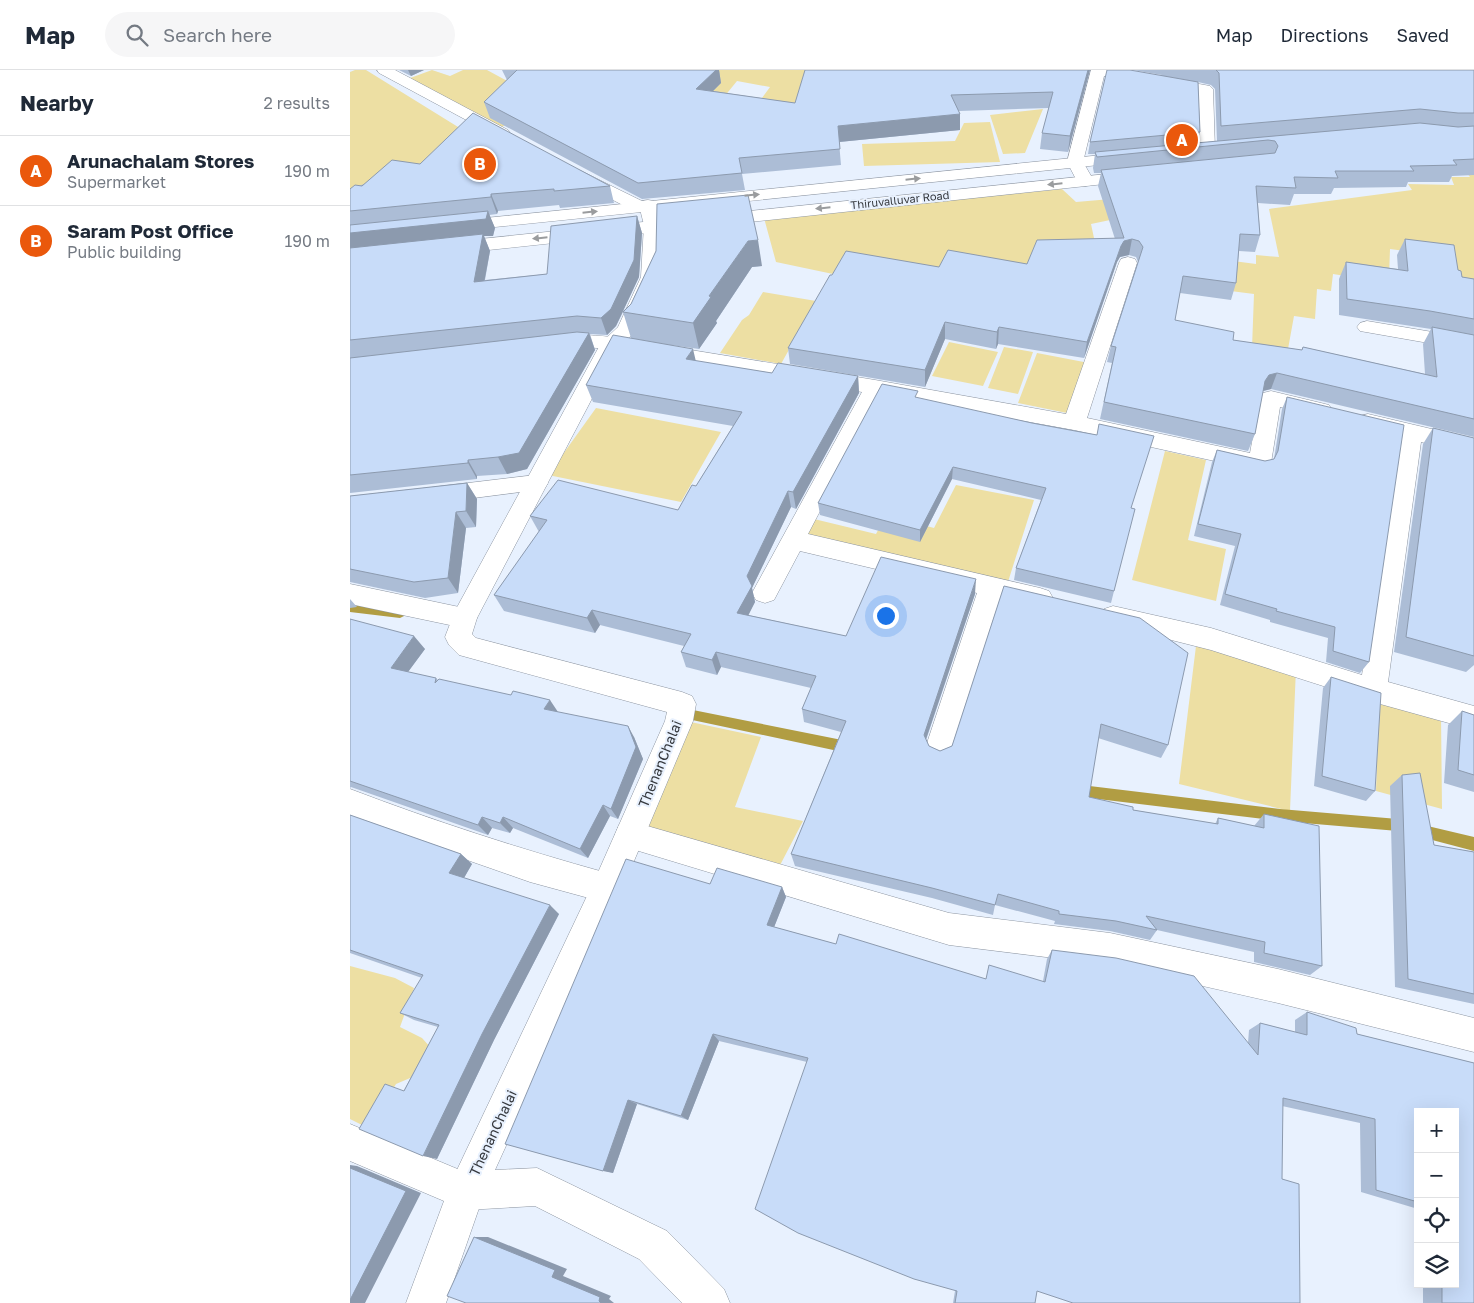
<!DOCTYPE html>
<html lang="en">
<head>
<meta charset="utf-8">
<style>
	body { margin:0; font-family:"Golos Text",sans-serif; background:#f6f6f7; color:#1f2937 }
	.controls { position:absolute; right:15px; bottom:15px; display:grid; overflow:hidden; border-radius:0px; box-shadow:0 5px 20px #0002 }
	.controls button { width:45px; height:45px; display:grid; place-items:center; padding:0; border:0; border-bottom:1px solid #e0e1e3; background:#fff; color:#1f2937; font:25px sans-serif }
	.you { position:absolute; left:535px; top:545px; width:18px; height:18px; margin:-12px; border:4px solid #fff; border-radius:50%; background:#1a73e8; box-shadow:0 0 0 8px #1a73e833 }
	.badge { display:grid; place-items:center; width:32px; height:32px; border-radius:50%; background:#ea580c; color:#fff; font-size:16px; font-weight:700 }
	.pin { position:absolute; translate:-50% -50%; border:2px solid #fff; box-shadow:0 1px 5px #0006 }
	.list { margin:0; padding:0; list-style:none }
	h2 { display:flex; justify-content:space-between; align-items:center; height:65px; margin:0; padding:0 20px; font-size:21px }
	h2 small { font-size:16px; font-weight:400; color:#747a83 }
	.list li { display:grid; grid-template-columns:32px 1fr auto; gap:15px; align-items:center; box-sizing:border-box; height:70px; padding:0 20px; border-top:1px solid #e0e1e3 }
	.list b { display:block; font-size:19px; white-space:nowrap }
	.list p { margin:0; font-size:16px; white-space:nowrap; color:#747a83 }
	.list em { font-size:16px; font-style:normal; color:#747a83 }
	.icon { flex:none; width:28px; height:28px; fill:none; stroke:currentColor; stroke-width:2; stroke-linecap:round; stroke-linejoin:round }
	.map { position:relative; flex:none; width:1124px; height:1233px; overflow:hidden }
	header { display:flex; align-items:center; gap:30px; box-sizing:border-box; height:70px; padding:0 25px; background:#fff; border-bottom:1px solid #e0e1e3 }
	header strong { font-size:24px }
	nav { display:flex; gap:28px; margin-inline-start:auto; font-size:18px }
	.search { width:350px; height:45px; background:#f6f6f7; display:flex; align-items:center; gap:12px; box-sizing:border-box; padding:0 18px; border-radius:28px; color:#747a83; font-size:19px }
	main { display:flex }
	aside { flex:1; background:#fff }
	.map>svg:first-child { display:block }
</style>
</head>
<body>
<header>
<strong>Map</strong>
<div class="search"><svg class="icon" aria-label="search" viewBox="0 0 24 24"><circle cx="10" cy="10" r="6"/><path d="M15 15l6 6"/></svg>Search here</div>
<nav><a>Map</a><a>Directions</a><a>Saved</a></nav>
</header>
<main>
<aside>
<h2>Nearby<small>2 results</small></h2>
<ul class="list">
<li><span class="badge">A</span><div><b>Arunachalam Stores</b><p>Supermarket</p></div><em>190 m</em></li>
<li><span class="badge">B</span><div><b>Saram Post Office</b><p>Public building</p></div><em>190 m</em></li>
</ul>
</aside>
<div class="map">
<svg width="1124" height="1233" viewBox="0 0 1124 1233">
	<rect width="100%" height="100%" fill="#e8f1fe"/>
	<path fill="#eddfa3" d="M5,0h11l105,65 -44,44 -77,22v-129z
		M82,0l18,6 13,-6h24l63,34 -59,28 -89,-51z
		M330,0h141l-25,37 -42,2 16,-22 -33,-6 -13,16 -55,-11z
		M693,39l-18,44 -22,1 -13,-39z
		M640,52l10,40 -136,4 -2,-22 93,-3 9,-18z
		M1114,99h10v119l-17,-4 -6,-27 -61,-8 -1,28 -31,1 -25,-4 -2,17 -14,-2 -2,30 -21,-3 -8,44 -34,-12 2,-54 -39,-5 3,-30 38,5v-9l23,2 -10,-48 143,-19 -4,-6 46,1 -3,-8h19z
		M712,119l14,13 35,-3 4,20 -24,5 6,28 -74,22 -87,5 -93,-16 -10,11 -57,-12 -12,-44z
		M413,222l53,9 -35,63 -61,-11 22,-33 7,-5z
		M599,272l49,10 -15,34 -51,-10z
		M654,277l29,5 -15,42 -30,-6z
		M687,283l52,10 -17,51 -54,-11z
		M246,338l125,24 -40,70 -133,-27z
		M815,381l41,9 -18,80 38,9 -10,52 -84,-21z
		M606,415l78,15 -27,85 -200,-51 7,-15 62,15 10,-19 48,13z
		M846,576l100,22 -6,143 -111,-27z
		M1029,630l62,15 1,94 -66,-18z
		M336,651l75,16 -26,70 68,14 -26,50 -134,-46z
		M0,896l45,12 19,10 -14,39 22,11 9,10 -9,25 -26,11 -17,30 -17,11 -12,-6z"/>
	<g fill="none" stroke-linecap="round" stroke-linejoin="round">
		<path fill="#b19d43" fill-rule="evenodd" d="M0,532l50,6 4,2 2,3 -2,3 -4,2 -50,-6z
			M328,637l174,35 5,2 2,4 -2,4 -5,2 -174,-37 -5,-1 -1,-4 1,-4z
			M723,714l207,25 118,10 76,18v14l-76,-20 -118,-10 -207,-25 -5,-2 -2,-4 2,-4z"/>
		<g stroke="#8d95a1" stroke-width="1">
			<path id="minor" d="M27,0h18l113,60 2,3 -2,3h-12l-117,-63z
				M741,0h32l87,16 3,3 2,61 -2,3h-12l-2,-3 -2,-58 -93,-16 -21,86 11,19 -3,4 -6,1 -6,-1 -12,-23z
				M229,100l67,33 3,4 -3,4 -6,1 -6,-1 -61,-32 -2,-4 2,-4z
				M778,187l7,2 2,4 -50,155 163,35 10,-55 3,-5 8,-2 50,12 8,2 3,5 -3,5 -8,2 -41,-10 -9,56 -3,6 -8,2 -186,-41 -193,-35 -73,139 232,54 9,3 4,7 -4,7 -9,3 -39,-9 -48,150 -4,9 -10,4 -10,-4 -4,-9 52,-156 -177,-42 -26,49 -9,3 -9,-3 -4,-7 110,-201 -251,-43 -28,-2 -28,2 -7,-1 -3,-5 3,-5c20,-5 42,-3 63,-1l264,43 191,34 53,-151 2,-4z
				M1017,251l107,18v12l-114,-20 -3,-4 3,-4z
				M1018,344l106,25v16l-53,-13 -33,240 86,24v24l-101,-28 -162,-52 -107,-27 -4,-7 4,-7 9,-3 98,22 151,47 37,-239 -39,-10 -3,-5 3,-5z
				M186,405l8,2 4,6 -4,6 -109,14 -8,-2 -4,-6 4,-6 8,-2z
				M0,514l114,24 9,3 4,7 -4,7 -9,3 -114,-24z
				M0,719c84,32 170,60 257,84l11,4 5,11 -5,11 -11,4 -77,-21 -160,-56 -20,-9z
				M280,751l319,92 161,20 168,36 196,49v34l-196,-49 -168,-38 -161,-20 -330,-100 -4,-10 4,-10z
				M0,1054l129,54 6,13 -39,112h-40l38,-102 -94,-40z"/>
		</g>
		<g stroke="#8d95a1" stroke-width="1">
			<path id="tertiary" d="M298,130l6,1 8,24 -1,52 -24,53 -18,17 -142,271 -5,16 4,4 206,54 10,4 4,8 -3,17 -75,178 -123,271 42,-2 130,63 57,58 6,14h-48l-43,-44 -104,-53 -69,4 -13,-6 -6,-13 149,-314 69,-156 2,-9 -208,-57 -10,-10 -4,-8 10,-26 146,-268 17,-16 23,-50 3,-52 -5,-20 3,-4z"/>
		</g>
		<g stroke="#8d95a1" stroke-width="1">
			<path id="secondary" d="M782,82l6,1 2,4 -2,4 -682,70 -6,-1 -3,-4 3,-4 6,-1z
				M786,101l6,1 3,4 -3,4 -691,74 -7,-2 -2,-4 2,-4 7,-2z"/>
		</g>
		<use href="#minor" fill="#fff" fill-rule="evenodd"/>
		<use href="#tertiary" fill="#fff" fill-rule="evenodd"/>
		<use href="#secondary" fill="#fff" fill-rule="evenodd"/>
	</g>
	<path fill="#acbdd6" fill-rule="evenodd" d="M49,0h25l-13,6z
		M152,0h217l2,13 -8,8 82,12 295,-33 -22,82 -28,-3 2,-16 7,-25 -90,3 1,3v16l-121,12 2,23 -99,9 3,16 -103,9 -152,-81 -6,-16 23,-22z
		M783,0h341v105l-22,1 -3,6h-41l-2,5 -72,1 -3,6h-37l-4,11 -32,-2 2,32 -5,17 -16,-1 -3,32 -5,17 -51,-7 -5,27 58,20 69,10 1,-3 122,27 -2,-30 8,-15 -92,-14v-36l7,-17 52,7 -1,-14 8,-16 53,31 4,7 12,2v158l-203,-48 -8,2 -8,43 -7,17 -148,-32 12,-56 -5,-1 4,-16 27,-84 -2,-5 -7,-2 -9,2 -3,5 -33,96 -86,-14 -2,5 -51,-10 -20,48 -135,-23 -2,-16 151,-81 88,-3 88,-25 -17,-53 3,-13h-7l-1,-5 2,-14h-7l2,-12 72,-67zM848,12l13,3 4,4 2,52 -20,2 3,-11z
		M70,94l190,22 4,17 -54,5 -1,-3 -61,6 -1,3 -8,1 6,13 -2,8h-9l6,15 -5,29 62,-6 90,-58 5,17 -3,44 -16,34 8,-7 25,-53 106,15 -10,1 -36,54 1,2 -18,26 -28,-4 25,16 76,12 86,3 1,17 -63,116 -5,-2 -39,81 3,14 -7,13 98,21 129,-42 -49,146 3,6 11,5 12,-5 52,-160 164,159 -7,13 -63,-20 -9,59 44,13 82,14 3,-6 36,8 10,-12 58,152 -12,9 -56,-13v-10l-97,-22 -7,10 -40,-9 -56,-7 1,-3 -60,-16 -2,10 -61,-17 -137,-32 -4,-12 50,-122 -37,-10 -2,-13 9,-21 -90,-21 -4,8 -31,-8 -5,-15 3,-6 -84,-21 -5,8 -91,-22 -10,-16 45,-63 -9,-16 148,-6 18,-24 37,-60 -140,-24 -7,-17 45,-47 -8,-26 -7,14 -9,9 -17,-1 5,16 -68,119 -20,5 -30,2v3l-127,14v-304z
		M937,327l82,265 -9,11 -34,-11 2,-24 -58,-16v-2l-50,-15 15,-59 -41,-10 18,-74 5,-12 48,11 9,-2 8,-50z
		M568,328l213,110 -17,83 -3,12 -97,-23 2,-12 25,-68 -89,-21 -32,63 -100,-27 -2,-12z
		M1083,358l41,10v227l-8,7 -72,-20 29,-208z
		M117,413l10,16 -1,28 -10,1 -8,65 -33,5 -75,-16v-86z
		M0,529l7,8 -7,1z
		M0,549l75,30 -17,23 28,6 2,2 119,32 77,25 9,22 -25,60 -8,-3 -22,42 -75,-30 -3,5 -18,-5 -4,7 -137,-48 -1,1z
		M981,607l44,114 -9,10 -52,-15 9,-98z
		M1112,641l12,4v77l-30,-9 4,-58z
		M1052,705l32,70 40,7v152l-79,-17 -5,-201z
		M0,745l111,39 11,10 -8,14 95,36 -65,126 -57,119 -33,-69 34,-63 -24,-7 -14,-7 22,-35 -72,-25z
		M360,814l72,3 4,10 -12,30 62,17 150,35 57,2 4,-22 5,-9 196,93 1,-13 11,-7 35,9v-12l12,-8 50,22 117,29v240h-51v-19h32v-172h-37v97l-57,-17 -1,-69 -78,-17 -245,185 -2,12h-82l2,-12 -148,-229 -88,-21 -31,79 -51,-16 -24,69 -108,-29z"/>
	<path fill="#8c9aae" d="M58,0h16l-13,6z
		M366,0h3l2,13 -22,22 -3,-16z
		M738,0h2l-22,82 2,-16z
		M610,44v16l-121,12 -1,-16z
		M141,124l7,17 -1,3 -6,-17z
		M138,141l7,17 -2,8h-9l6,15 -9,48 -131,-48v-18z
		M287,146l5,17 -3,44 -23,49 -9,9 -6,-17z
		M782,169l-3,16 -9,2 -3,5 -33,96 3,-16 34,-96 3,-5z
		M408,170l4,26 -10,1 -36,54 1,2 -18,26 -6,-26 16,-27 39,-55z
		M595,252v17l-20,48v-17z
		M649,257l-1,17 -2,5 1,-17z
		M239,263l6,17 -68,119 -20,5 -9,-17z
		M343,279l4,17 -11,-7z
		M927,303l-6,16 -8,2 2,-10 4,-6z
		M508,306l1,17 -63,116 -3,-17z
		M118,390l9,16v3l-9,-16z
		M603,397l-1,12 -32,63v-12z
		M117,413l10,16 -1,28 -10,-16z
		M438,421l3,16 -39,81 3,14 -13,26 -5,-15 10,-37z
		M106,442l10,16 -8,65 -10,-15z
		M626,509l-1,15 -52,154 1,-13z
		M242,540l8,15 -5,8 -8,-15z
		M64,566l11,13 -23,31 -11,-12z
		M366,582l5,15 -4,8 -5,-15z
		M200,630l8,12 -14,-3z
		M278,656l6,11 9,22 -25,60 -7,-10z
		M253,735l7,11 -22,42 -8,-9z
		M132,747l10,11 -4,7 -10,-10z
		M153,747l10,11 -3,5 -10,-10z
		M111,784l11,10 -11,19 -12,-10z
		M432,817l4,10 -15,38 -4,-10z
		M200,835l9,9 -65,126 -57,119 -14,-3 59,-122z
		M363,964l6,7 -31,79 -7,-4z
		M278,1030l9,4 -24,69 -10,-2z
		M0,1095l7,1 64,27 -56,110h-15z
		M124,1167h14l79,32 -4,7 48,20 -2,3 5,4h-13z"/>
	<path fill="#c8dcf9" stroke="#8c9aae" d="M166,0h200l-20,19 99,14 10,-33h283l-18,66 -28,-3 11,-41 -102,3 9,19 -122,12 2,23 -101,9 3,15 -104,10 -154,-81 33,-32z
		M757,0h23l68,12 2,50 -110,10z
		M866,0h258v43h-16l-38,-4 -199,17 -2,-53z
		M123,43l137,73 -56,5v-2l-63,5v3l-141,14v-22l5,-4 7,1 30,-26 28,4z
		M1070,53l38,4 16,-1v33l-21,1 4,5 -47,1 4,5h-79l3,7 -44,-1 2,11 -40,-2 4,49 -20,-1 -4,49 -53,-7 -8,44 59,12 -1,8 69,10 1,-3 134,30 -5,-50 42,8v84l-197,-46 -8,2 -4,6 -10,53 -151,-32 12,-55 -5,-1 32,-99 -4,-6 -7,-2 -8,2 -3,5 -34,96 -88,-15 -2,5 -52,-10 -20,48 -137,-22 42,-73h2l14,-24 93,16 9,-17 79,14 10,-24 87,-2 -23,-68 174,-17 3,-7 -3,-5 -7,-1 -171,17 -2,-5z
		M398,125l10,45 -10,1 -39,55 2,1 -18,26 -70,-11 8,-8 25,-53 1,-47z
		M138,141l-2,8 -136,14v-8z
		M287,146l-3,44 -23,49 -10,9 -24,-2 -227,24v-92l133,-14 -9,48 73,-8 4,-48z
		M1055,169l49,6 4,25 3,1 1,6 12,2v40l-44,-8 -83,-12 -1,-37 62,9z
		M227,262l12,1 -70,120 -21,4 -30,3v3l-118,12v-117z
		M263,265l80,14 -7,10 86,14 6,-10 80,13 -65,116 -5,-1 -41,85 5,10 -15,27 109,23 35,-79 95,22 -52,156 5,11 11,5 12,-5 52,-160 136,32 48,35 -20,92 -67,-21 -12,73 44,10v3l85,14v-6l46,10v-14l55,12 3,140 -58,-13 1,-11 -119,-26 11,14 -41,-9 -57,-7v-3l-61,-17 -3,11 -63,-17 -141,-34 55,-133 -44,-12 14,-33 -100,-24 -4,8 -31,-8 10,-18 -99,-24 -5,8 -93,-23 53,-75 -17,-4 28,-36 120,30 14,-25 4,1 46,-74 -156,-27z
		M532,314l36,7 -3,6 117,26 65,12 2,-11 55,12 -23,72 4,1 -21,82 -98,-23 30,-80 -93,-21 -33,63 -102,-27z
		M937,327l117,28 -35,237 -36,-11 2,-24 -59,-16 1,-2 -52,-15 16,-60 -43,-10 19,-74 48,11 9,-2 4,-8z
		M1083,358l41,10v218l-68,-19z
		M117,413l-1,28 -10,1 -8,66 -34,4 -64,-13v-73z
		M0,549l64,17 -23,32 45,10 -1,5 4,-4 72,16 2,-4 37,9 -6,9 84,17 8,21 -25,62 -8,-4 -23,44 -77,-32 -3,6 -18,-6 -4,8 -128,-44z
		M981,607l50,16 -6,98 -53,-15z
		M1112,641l12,4v60l-16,-5z
		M1070,703l14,72 40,7v142l-66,-15 -6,-204z
		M0,745l111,39 -12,19 101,32 -68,129 -59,122 -64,-27 26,-45 19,7 35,-66 -39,-12 23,-38 -73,-25z
		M276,789l84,25 7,-16 65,19 -15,38 69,19 3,-10 147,45 3,-14 56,17 7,-32 64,8 78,18 64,79 2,-32 47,12v-23l49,16 1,6 117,29v240h-32v-19h13v-172h-37v90l-42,-12 -1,-71 -92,-21 -1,81 17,5 1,119h-227l-36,-12 -2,12h-80l2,-12 -43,-12 -116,-46 -43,-24 53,-151 -95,-24 -32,82 -53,-16 -25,71 -98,-27z
		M0,1098l56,23 -56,109z
		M124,1167l81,33 -3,7 48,20 -1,4 2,2h-135l-19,-7z"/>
	<defs><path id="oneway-solid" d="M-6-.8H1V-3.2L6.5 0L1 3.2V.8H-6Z" transform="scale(1.25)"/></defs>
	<g fill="#9a9c9e">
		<use href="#oneway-solid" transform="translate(563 109) rotate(-6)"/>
		<use href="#oneway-solid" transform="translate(705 114) rotate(174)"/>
		<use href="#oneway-solid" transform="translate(402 125) rotate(-6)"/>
		<use href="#oneway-solid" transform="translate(473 138) rotate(174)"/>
		<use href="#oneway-solid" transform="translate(240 142) rotate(-6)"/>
		<use href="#oneway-solid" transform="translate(190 168) rotate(174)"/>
	</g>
	<g text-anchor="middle" stroke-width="4" stroke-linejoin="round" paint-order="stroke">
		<g font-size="11" fill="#35383d" stroke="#e8f1fe">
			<text transform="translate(550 130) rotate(-6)" y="4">Thiruvalluvar Road</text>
		</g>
		<g font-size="14" fill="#35383d" stroke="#e8f1fe">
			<text transform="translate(310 694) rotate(-68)" y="5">ThenanChalai</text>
			<text transform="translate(143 1063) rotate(-65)" y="5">ThenanChalai</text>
		</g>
	</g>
</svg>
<div class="controls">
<button>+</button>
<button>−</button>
<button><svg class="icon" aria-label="locate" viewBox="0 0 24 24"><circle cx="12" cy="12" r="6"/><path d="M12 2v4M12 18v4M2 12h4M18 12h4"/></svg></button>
<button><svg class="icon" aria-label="layers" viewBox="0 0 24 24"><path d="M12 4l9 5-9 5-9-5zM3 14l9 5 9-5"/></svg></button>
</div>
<div class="you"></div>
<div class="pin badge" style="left:832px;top:70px">A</div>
<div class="pin badge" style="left:130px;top:94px">B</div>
</div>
</main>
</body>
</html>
